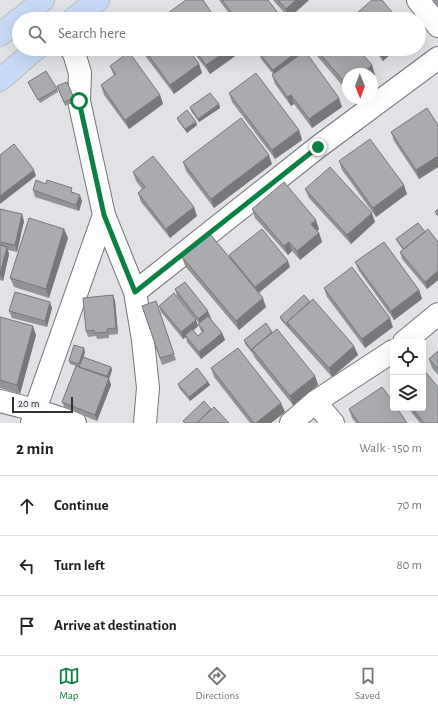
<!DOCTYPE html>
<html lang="en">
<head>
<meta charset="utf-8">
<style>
	body { margin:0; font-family:"Alegreya Sans",sans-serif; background:#f6f6f6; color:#222 }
	.controls { position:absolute; right:12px; bottom:12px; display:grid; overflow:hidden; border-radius:4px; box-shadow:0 4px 16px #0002 }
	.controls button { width:36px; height:36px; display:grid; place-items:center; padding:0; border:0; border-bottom:1px solid #e0e0e0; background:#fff; color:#222; font:20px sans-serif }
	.compass { position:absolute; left:342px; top:68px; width:36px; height:36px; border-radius:50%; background:#fff; box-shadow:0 4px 16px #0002; rotate:179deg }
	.scale { position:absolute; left:12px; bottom:10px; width:61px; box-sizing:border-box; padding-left:4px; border:2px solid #2f3031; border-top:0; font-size:11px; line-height:14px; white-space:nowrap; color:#2f3031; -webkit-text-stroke:3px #edeff3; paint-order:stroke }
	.stop { position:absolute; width:12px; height:12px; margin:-9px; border:3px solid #0b8043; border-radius:50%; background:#fff }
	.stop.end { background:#0b8043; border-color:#fff; box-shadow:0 1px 4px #0008 }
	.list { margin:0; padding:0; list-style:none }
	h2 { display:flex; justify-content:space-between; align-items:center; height:52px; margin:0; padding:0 16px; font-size:17px }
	h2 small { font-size:13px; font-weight:400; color:#767676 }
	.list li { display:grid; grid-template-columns:26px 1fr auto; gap:12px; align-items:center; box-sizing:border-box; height:60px; padding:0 16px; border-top:1px solid #e0e0e0 }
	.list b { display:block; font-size:15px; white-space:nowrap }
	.list em { font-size:13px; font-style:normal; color:#767676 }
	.icon { flex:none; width:22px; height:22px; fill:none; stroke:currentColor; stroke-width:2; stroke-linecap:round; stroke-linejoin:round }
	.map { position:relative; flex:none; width:438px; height:423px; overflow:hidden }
	.search { position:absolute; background:#fff; box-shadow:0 4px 16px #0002; left:12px; right:12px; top:12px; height:44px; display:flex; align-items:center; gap:10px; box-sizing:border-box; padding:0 14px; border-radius:22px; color:#767676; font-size:15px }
	.sheet { height:232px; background:#fff }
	nav { display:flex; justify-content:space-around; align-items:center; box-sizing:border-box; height:56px; border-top:1px solid #e0e0e0; background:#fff; font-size:11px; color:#767676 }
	nav a { display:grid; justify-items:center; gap:2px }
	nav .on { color:#0b8043 }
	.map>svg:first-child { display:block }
</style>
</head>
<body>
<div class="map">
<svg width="438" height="423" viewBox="0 0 438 423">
	<rect width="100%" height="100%" fill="#e0e2e6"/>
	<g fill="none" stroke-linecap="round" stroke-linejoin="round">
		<g stroke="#737578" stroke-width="24">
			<path id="minor" d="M418,0l20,26
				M71,49l3,4 6,20 -1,28 25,114 31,77 8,48 5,48 -3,35
				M135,292l183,-145 120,-89
				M404,342l34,-28
				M0,401l35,9 40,13
				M315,402l18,21
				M32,423l3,-13 69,-195
				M291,423l24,-21 78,-51"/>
		</g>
		<g stroke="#bcbdbd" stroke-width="24">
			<path id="major" d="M20,19l23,-19
				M73,19l25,-19
				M0,35l19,-16
				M0,80l36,-31"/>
		</g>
		<use href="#minor" stroke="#fff" stroke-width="22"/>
		<use href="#major" stroke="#c7daf6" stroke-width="22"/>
	</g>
	<path fill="#919396" d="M219,0h49l10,13 2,6h-47z
		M273,0h36l-20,18z
		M433,0h5v6z
		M140,49h48l11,15 3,9 -28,21z
		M191,49h46l1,5 -28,20z
		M311,49h47l17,26 -27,-1v18z
		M373,49h23l-13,12z
		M309,51l-3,2 36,54 -30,21 -18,-24 -3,2 -16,-22 -3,-9 1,-1 -12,-15 -2,-6z
		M110,66l50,29 3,9 -34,25 -25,-34 -3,-10 13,-9z
		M28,82l29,7 1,3 -18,11 -11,-18z
		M67,82l8,20 -10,4 -8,-20z
		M229,93l70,37 3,10 -27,19 -43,-57z
		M219,104l1,4 -21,14 -8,-11 -1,-4z
		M177,118l19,4 1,3 -10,8 -9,-12z
		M438,125v42l-19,12 -25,-38 -3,-9z
		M339,161l68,33 -31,23 -34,-47z
		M183,162l89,2 -58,44 -28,-37z
		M133,172l64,44 -27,22 -29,-36 -3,-9 4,-4 -6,-8z
		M305,189l70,33 -24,22 -42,-46z
		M33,190l41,2 8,9 -3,10 -44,-14z
		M0,209l24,12 -7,31 -9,-2 1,4 -6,27 -3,-1z
		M252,209l67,20 -2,2 2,2 3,9 -22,18 -8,-9 -4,4 -33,-37z
		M64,229l4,9 -19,60 -35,-11 -4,-9z
		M425,232l13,10v38l-11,9 -25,-30 -2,-7 3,-2 -5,-7 -2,-4z
		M229,255l61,12 -31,26 7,14 -27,23 -54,-64 -3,-9 49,3z
		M355,262l64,28 3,9 -28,21 -35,-49z
		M324,288l69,39 -28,21 -38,-51z
		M175,289l36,29h-1l12,15 3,7 -24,19 -14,-17 -1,-5 -3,2 -22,-27 -2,-6 37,14 2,6 -5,5 5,5 4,-4 -1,-1 -3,-7 1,-1 -22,-27z
		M113,295l2,6 3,33 -9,1v3l-12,1 -1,-3 -8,1 -2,-6z
		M156,301l20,59 -14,5 -20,-59z
		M310,302l44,44 4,9 -26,22 -51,-57 -1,-3z
		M52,308l-5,19 -35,-9 -3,-7z
		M0,317l36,18 -16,59 -20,-6z
		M272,332l43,44 3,9 -25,20 -38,-47 -2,-4 -8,-10 -1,-4z
		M438,351v24l-6,-7 -3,-9z
		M85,352l-2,5 28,10 1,3 -3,9 2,6 -14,36 -32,-13 -3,-6 14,-36 -6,-2 -1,-3z
		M211,368l74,44 -14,11h-21l-36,-46z
		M208,382l2,3 -20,16 -11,-13 -1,-4z
		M408,408h15l15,15h-18z
		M349,409l58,14h-51l-4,-5z"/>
	<path fill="#76787a" d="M296,0h13l-20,18 -3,-9z
		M278,13l2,6h-11z
		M229,49h8l1,5 -28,20 -4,-9z
		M301,49h7l1,2 -34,26 -2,-7z
		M386,49h10l-13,12 -3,-7z
		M199,64l3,9 -28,21 -4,-9z
		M372,65l3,10 -3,2v-3h-10z
		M160,95l3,9 -34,25 -4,-9z
		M291,95l3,9 -3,2 -4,-9z
		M339,98l3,9 -30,21 -3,-9z
		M219,104l1,4 -21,14 -1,-3z
		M196,122l1,3 -10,8 -2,-4z
		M299,130l3,10 -27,19 -3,-9z
		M269,155l3,9 -58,44 -3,-9z
		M438,156v11l-19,12 -3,-9z
		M34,170l2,6 -36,28v-8z
		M404,185l3,9 -31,23 -3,-9z
		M80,195l2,6 -3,10 -3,-6z
		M194,207l3,9 -27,22 -4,-9z
		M372,213l3,9 -24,22 -4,-9z
		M22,214l2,7 -7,31 -2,-7z
		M316,220l3,9 -4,4 -4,-9z
		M64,229l4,9 -19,60 -3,-9z
		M319,233l3,9 -22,18 -3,-9z
		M289,242l3,9 -4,4 -4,-9z
		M7,247l2,7 -6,27 -3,-7z
		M288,261l2,6 -32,26 -3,-6z
		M438,271v9l-11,9 -2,-7z
		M419,290l3,9 -28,21 -3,-9z
		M113,295l2,6 3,33 -2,-6z
		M263,298l3,9 -27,23 -3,-9z
		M50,302l2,6 -5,19 -2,-6z
		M208,311l3,7 -10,7 -3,-6z
		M390,318l3,9 -28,21 -3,-9z
		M196,320l2,6 -12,11 -1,-2 1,2 -3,2 -2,-7z
		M33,326l3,9 -16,59 -3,-9z
		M222,333l3,7 -24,19 -2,-7z
		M354,346l4,9 -26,22 -3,-9z
		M84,348l1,4 -5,16 -1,-4z
		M111,367l1,3 -3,9 2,6 -14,36 -2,-6 13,-35 -1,-4z
		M315,376l3,9 -25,20 -3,-9z
		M208,382l2,3 -20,16 -1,-4z
		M281,403l4,9 -14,11h-15z"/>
	<path fill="#a9abaf" stroke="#76787a" d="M186,0h17l13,19h-43l-5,-6z
		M222,0h46l10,13 -9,6h-32z
		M278,0h18l-10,9z
		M372,0h10l16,19h-48z
		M327,13l5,6h-12z
		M163,16l3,3h-7z
		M144,49h44l11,15 -29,21z
		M194,49h35l-23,16z
		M264,49h37l-28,21 -14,-17z
		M316,49h42l14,16 -10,9h-14v12z
		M376,49h10l-6,5z
		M305,51l34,47 -30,21 -18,-24 -4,2 -15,-22z
		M129,52l31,43 -35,25 -24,-35 15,-11 -6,-8z
		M46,71l11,18 -19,11 -10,-18z
		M256,73l43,57 -27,20 -43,-57z
		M67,82l7,16 -10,4 -7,-16z
		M210,93l9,11 -21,15 -8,-12z
		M427,108l11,17v31l-22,14 -25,-38z
		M187,110l9,12 -11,7 -8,-11z
		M241,118l28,37 -58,44 -28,-37z
		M370,139l34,46 -31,23 -34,-47z
		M14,144l20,26 -34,26v-41z
		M153,156l41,51 -28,22 -28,-36 7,-6 -12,-15z
		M330,167l42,46 -25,22 -42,-46z
		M36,180l10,4 1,-4 25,8 -1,4 9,3 -4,10 -43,-15z
		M284,182l32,38 -5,4 8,9 -22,18 -8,-9 -5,4 -32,-37z
		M0,209l22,5 -7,31 -15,-3z
		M438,209v7l-3,-4z
		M29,218l35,11 -18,60 -36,-11z
		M418,223l7,9 -21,17 -8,-10z
		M262,229l26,32 -33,26 -26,-32z
		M428,229l10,13v29l-13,11 -25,-30z
		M210,234l53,64 -27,23 -54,-64z
		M384,242l35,48 -28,21 -36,-49z
		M0,245l7,2 -7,27z
		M352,267l38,51 -28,21 -38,-51z
		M185,282l23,29 -10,8 -23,-30z
		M15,292l35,10 -5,19 -36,-10z
		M174,293l22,27 -15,12 -22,-26z
		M113,295l3,33 -9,1v3l-12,1 -1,-3 -8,1 -3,-33z
		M304,295l6,7 -23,20 2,4h-1l-8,-9z
		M313,299l41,47 -25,22 -42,-46z
		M156,301l18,53 -14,4 -18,-52z
		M208,316l14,17 -23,19 -14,-17 7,-6 6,7 6,-5 -6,-7z
		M0,317l33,9 -16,59 -17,-5z
		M266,323l6,9 -20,17v2l-8,-11z
		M277,329l38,47 -25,20 -38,-47z
		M74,345l10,3 -5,16 -10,-3z
		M238,348l43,55 -25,20h-2l-43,-55z
		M438,351v18l-9,-10z
		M83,357l28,10 -4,9 -28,-9z
		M76,366l33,12 -14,37 -33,-13z
		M197,368l11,14 -19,15 -11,-13z
		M423,369l15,18v36h-14l-12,-15h11z
		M382,387l11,15v6h4l10,15h-48l-10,-14z
		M204,401l7,8 -14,14h-12l-2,-2z
		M214,407l15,16h-32z"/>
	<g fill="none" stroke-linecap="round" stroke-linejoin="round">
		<path stroke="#0b8043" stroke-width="5" d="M79,101l25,114 31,77 183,-145"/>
	</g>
</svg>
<div class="controls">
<button><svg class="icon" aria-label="locate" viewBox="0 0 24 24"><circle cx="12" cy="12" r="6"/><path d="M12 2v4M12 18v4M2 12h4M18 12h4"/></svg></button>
<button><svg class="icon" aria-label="layers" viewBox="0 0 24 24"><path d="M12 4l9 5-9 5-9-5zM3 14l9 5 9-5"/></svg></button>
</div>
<svg class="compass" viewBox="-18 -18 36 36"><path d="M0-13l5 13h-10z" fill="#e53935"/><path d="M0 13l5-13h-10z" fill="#767676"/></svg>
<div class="scale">20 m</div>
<div class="stop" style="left:79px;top:101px"></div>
<div class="stop end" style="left:318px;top:147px"></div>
<div class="search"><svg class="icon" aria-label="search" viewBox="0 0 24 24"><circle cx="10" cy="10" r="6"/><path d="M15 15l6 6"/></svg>Search here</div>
</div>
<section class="sheet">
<h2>2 min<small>Walk · 150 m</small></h2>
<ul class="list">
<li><svg class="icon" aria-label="ahead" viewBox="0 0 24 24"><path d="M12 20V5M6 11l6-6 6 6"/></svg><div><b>Continue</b></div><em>70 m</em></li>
<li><svg class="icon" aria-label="left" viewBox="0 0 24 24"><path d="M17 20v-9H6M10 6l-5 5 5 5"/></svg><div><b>Turn left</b></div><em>80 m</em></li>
<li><svg class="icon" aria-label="arrive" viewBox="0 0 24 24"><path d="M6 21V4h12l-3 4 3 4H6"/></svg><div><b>Arrive at destination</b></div></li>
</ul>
</section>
<nav>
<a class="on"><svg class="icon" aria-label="map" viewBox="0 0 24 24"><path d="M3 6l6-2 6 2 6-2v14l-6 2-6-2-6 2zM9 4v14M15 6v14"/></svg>Map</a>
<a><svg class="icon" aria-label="directions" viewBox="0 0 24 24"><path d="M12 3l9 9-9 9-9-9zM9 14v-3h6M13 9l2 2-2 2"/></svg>Directions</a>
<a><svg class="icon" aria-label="saved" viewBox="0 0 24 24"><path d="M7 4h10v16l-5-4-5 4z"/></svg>Saved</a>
</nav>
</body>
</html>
